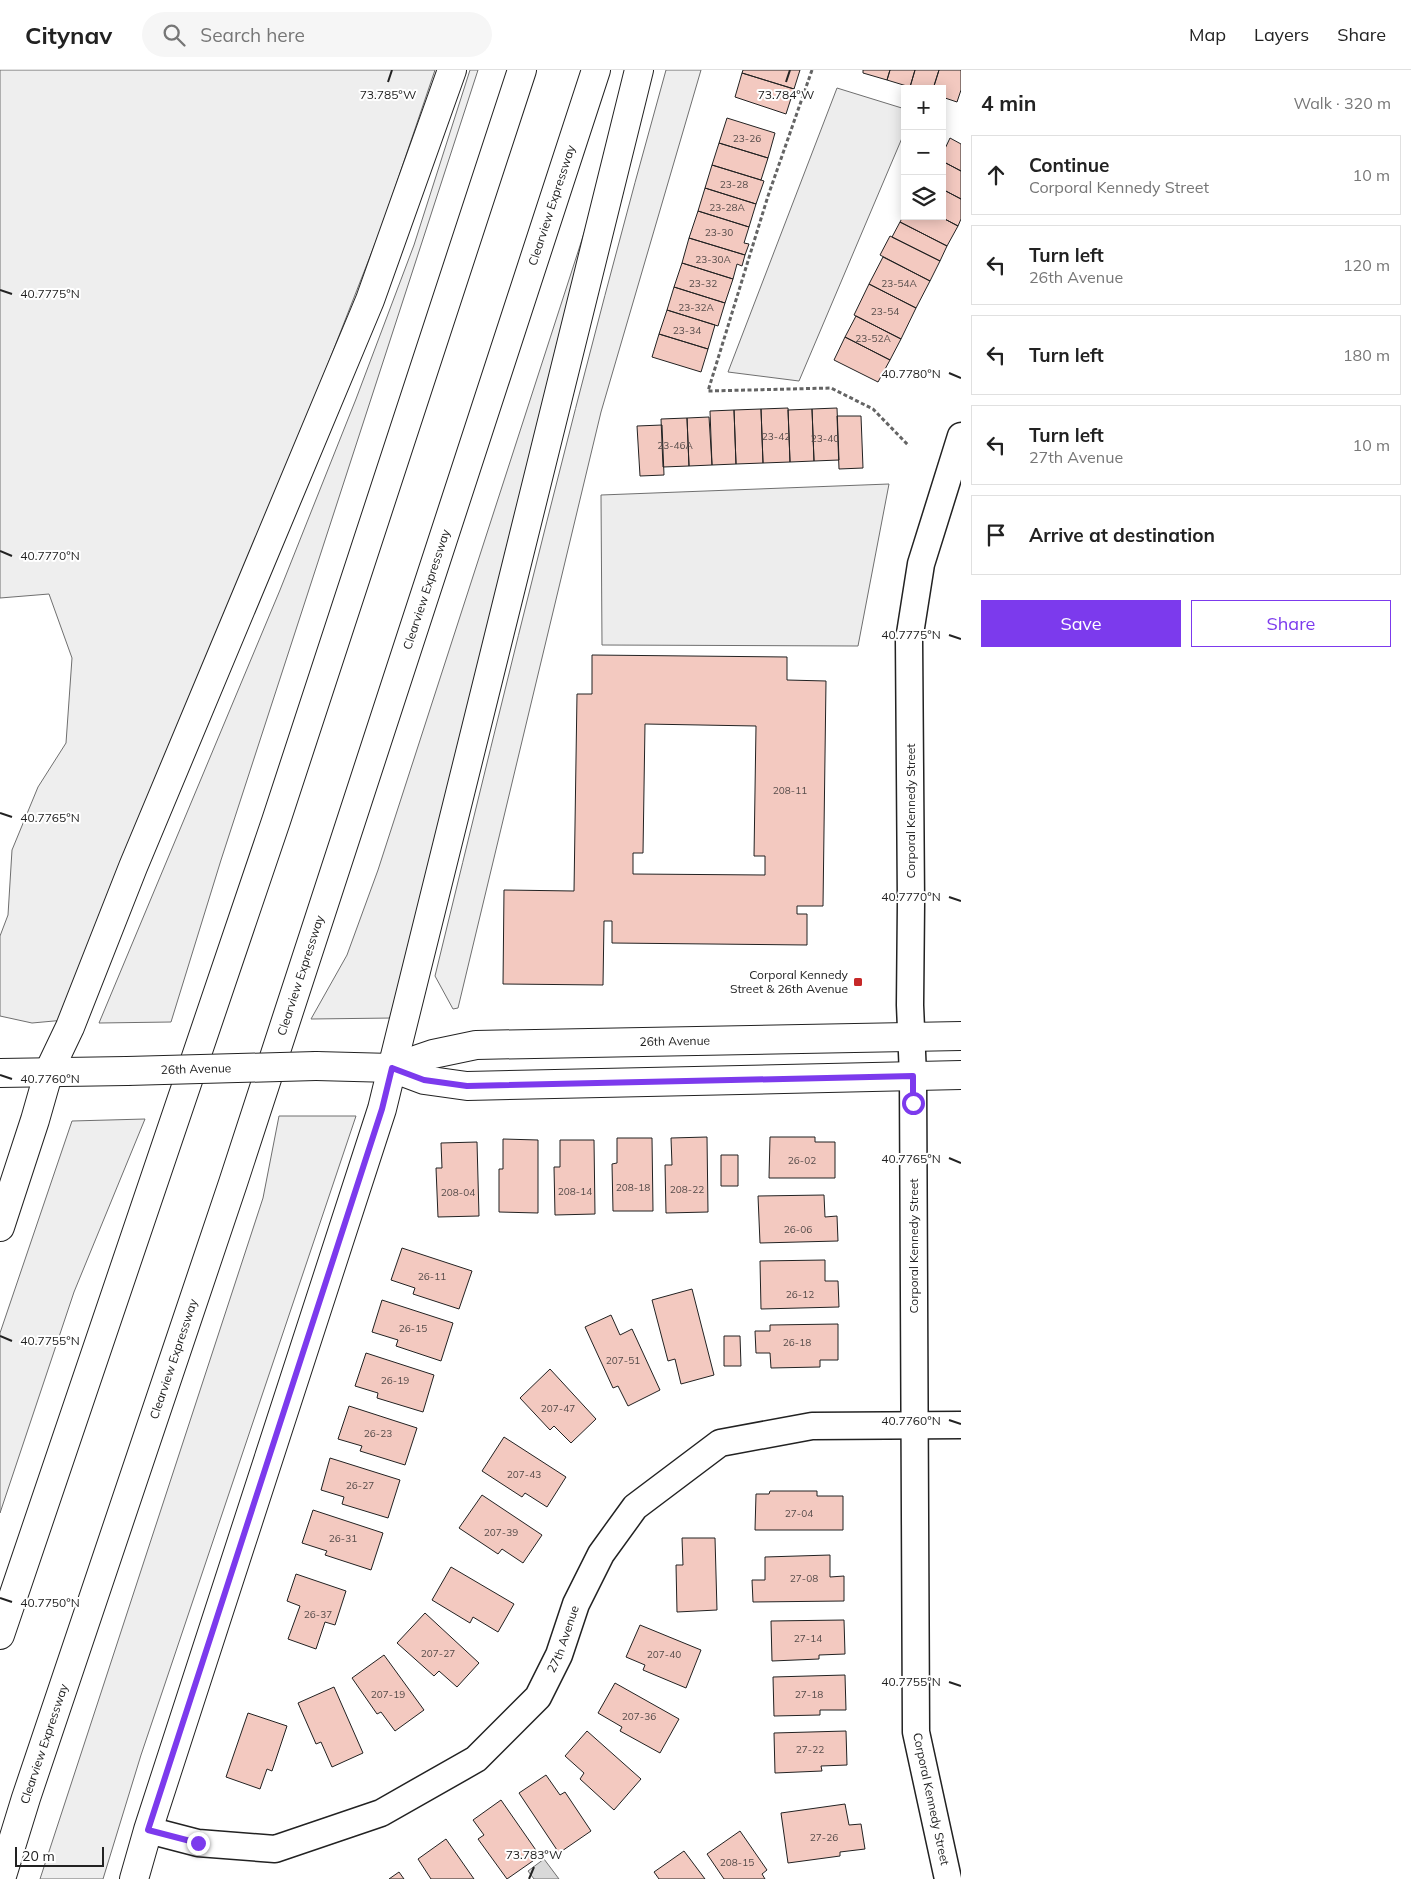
<!DOCTYPE html>
<html lang="en">
<head>
<meta charset="utf-8">
<style>
	body { margin:0; font-family:Mulish,sans-serif; background:#f6f6f6; color:#222 }
	.controls { position:absolute; right:15px; top:15px; display:grid; overflow:hidden; border-radius:0px; box-shadow:0 2px 12px #0003 }
	.controls button { width:45px; height:45px; display:grid; place-items:center; padding:0; border:0; border-bottom:1px solid #e0e0e0; background:#fff; color:#222; font:25px sans-serif }
	.scale { position:absolute; left:15px; bottom:12px; width:89px; box-sizing:border-box; padding-left:5px; border:2px solid #222; border-top:0; font-size:14px; line-height:18px; white-space:nowrap; color:#222; -webkit-text-stroke:4px #fff; paint-order:stroke }
	.stop { position:absolute; width:15px; height:15px; margin:-11px; border:4px solid #7c3aed; border-radius:50%; background:#fff }
	.stop.end { background:#7c3aed; border-color:#fff; box-shadow:0 1px 5px #0008 }
	.list { margin:0; padding:0; list-style:none }
	h2 { display:flex; justify-content:space-between; align-items:center; height:65px; margin:0; padding:0 20px; font-size:21px }
	h2 small { font-size:16px; font-weight:400; color:#767676 }
	.list li { display:grid; grid-template-columns:32px 1fr auto; gap:15px; align-items:center; box-sizing:border-box; height:80px; margin:0 10px 10px; padding:0 10px; border:1px solid #e0e0e0; border-radius:0px }
	.list b { display:block; font-size:19px; white-space:nowrap }
	.list p { margin:0; font-size:16px; white-space:nowrap; color:#767676 }
	.list em { font-size:16px; font-style:normal; color:#767676 }
	.actions { display:flex; gap:10px; padding:15px 20px }
	.actions a { flex:1; padding:11px 0; border:1px solid #7c3aed; border-radius:0px; text-align:center; font-size:18px; color:#7c3aed }
	.actions .main { background:#7c3aed; color:#fff }
	.icon { flex:none; width:28px; height:28px; fill:none; stroke:currentColor; stroke-width:2; stroke-linecap:round; stroke-linejoin:round }
	.map { position:relative; flex:none; width:961px; height:1809px; overflow:hidden }
	header { display:flex; align-items:center; gap:30px; box-sizing:border-box; height:70px; padding:0 25px; background:#fff; border-bottom:1px solid #e0e0e0 }
	header strong { font-size:24px }
	nav { display:flex; gap:28px; margin-inline-start:auto; font-size:18px }
	.search { width:350px; height:45px; background:#f6f6f6; display:flex; align-items:center; gap:12px; box-sizing:border-box; padding:0 18px; border-radius:28px; color:#767676; font-size:19px }
	main { display:flex }
	aside { flex:1; background:#fff }
	.map>svg:first-child { display:block }
</style>
</head>
<body>
<header>
<strong>Citynav</strong>
<div class="search"><svg class="icon" aria-label="search" viewBox="0 0 24 24"><circle cx="10" cy="10" r="6"/><path d="M15 15l6 6"/></svg>Search here</div>
<nav><a>Map</a><a>Layers</a><a>Share</a></nav>
</header>
<main>
<div class="map">
<svg width="961" height="1809" viewBox="0 0 961 1809">
	<rect width="100%" height="100%" fill="#fff"/>
	<path fill="#eee" stroke="#6f6f6f" d="M0,0h435l-53,156 -78,199 -239,595 -33,3 -32,-7v-80l8,-21 4,-65 26,-63 28,-44 6,-85 -23,-64 -49,4z
		M470,0h8l-257,790 -50,162 -72,1 181,-433 76,-191 58,-154z
		M666,0h35l-100,342 -143,596 -5,1 -18,-33c74,-303 147,-606 231,-906z
		M598,120l-205,828 -82,1 36,-64 31,-85z
		M279,1046h77l-215,639 -38,124h-63l223,-681z
		M145,1049l-71,173 -74,221v-180l72,-212z"/>
	<path fill="#ededed" stroke="#6f6f6f" d="M837,18l68,21v22l-106,250 -71,-9z
		M889,414l-31,162 -256,-1 -1,-150z"/>
	<path fill="#d9d9d9" stroke="#6f6f6f" d="M544,1789l15,20h-25l-6,-8z"/>
	<path fill="#f3c9c0" stroke="#222" fill-rule="evenodd" d="M743,0h57l-6,19 -52,-16z
		M863,0h27l-3,10 -24,-7z
		M890,0h25l-5,17 -23,-7z
		M915,0h24l-6,19 -23,-2z
		M939,0h22v20l-4,12 -15,-5v-8h-9z
		M742,3l52,16 -8,25 -51,-17z
		M727,48l48,15 -7,25 -49,-15z
		M950,68l11,6v27l-19,-10v-6z
		M719,73l49,15 -7,22 -49,-15z
		M942,91l19,10v28l-19,-10z
		M712,95l52,16 -8,23 -51,-16z
		M705,118l51,16 -7,23 -51,-16z
		M942,119l19,10v20l-3,7 -19,-10h3z
		M698,141l51,16 -5,16 5,1 -4,11 -56,-17z
		M905,143v3h34l19,10 -11,20 -47,-24z
		M900,152l47,24 -7,15 -48,-24z
		M890,166l50,25 -10,20 -50,-26z
		M689,168l56,17 -3,11 -5,-2 -4,15 -51,-16z
		M883,187l47,24 -14,27 -47,-24z
		M682,193l51,16 -8,24 -51,-16z
		M869,214l47,24 -15,31 -47,-24z
		M674,217l51,16 -7,23 -51,-16z
		M667,240l48,15 -7,24 -49,-15z
		M856,246l45,23 -11,21 -45,-23z
		M659,264l49,15 -7,23 -49,-15z
		M845,267l45,23 -12,22 -44,-22z
		M788,338l2,54 -27,1 -2,-54z
		M837,338l2,52 -25,1 -2,-52z
		M761,339l2,54 -27,1 -2,-54z
		M812,339l2,52 -24,1 -2,-52z
		M734,340l2,54 -24,1 -2,-54z
		M837,346h24l2,52 -24,1z
		M709,347l3,48 -23,1 -2,-48z
		M687,348l2,48 -26,1 -2,-48z
		M662,355l2,50 -24,1 -3,-50z
		M592,585l195,2v23l39,1 -3,225h-26v8h10v31l-195,-2v-22h-8l-1,64 -100,-1 1,-94 70,1 3,-197h15zM645,654l111,2 -2,130h11v19l-132,-1v-21h10z
		M707,1067l1,75 -42,1 -1,-48h7l-1,-27z
		M770,1067h45v5h20v36h-66z
		M617,1068h35l1,73h-40l-1,-47 5,-1z
		M503,1069l35,1v73l-39,-1v-43h4z
		M560,1070h34l1,74 -40,1 -1,-48h6z
		M477,1072l2,74 -41,1 -2,-49h6l-1,-25z
		M721,1085h17v31h-17z
		M824,1125l1,22 12,-1 1,25 -78,2 -2,-47z
		M402,1178l70,23 -13,38 -46,-15 2,-6 -24,-8z
		M825,1190v21h13l1,26 -78,2 -1,-48z
		M692,1219l22,86 -33,9 -6,-25 -7,2 -16,-61z
		M382,1230l71,23 -12,38 -45,-15 2,-6 -26,-8z
		M611,1245l9,20 12,-6 28,61 -32,16 -10,-20 -5,2 -28,-61z
		M838,1254v36h-18v7l-49,1 -1,-15h-14l-1,-22h15v-6z
		M724,1266h16l1,30h-17z
		M366,1283l68,22 -11,37 -46,-14 1,-5 -23,-7z
		M550,1299l46,50 -25,24 -17,-17 -4,4 -30,-32z
		M349,1336l68,22 -12,37 -45,-14 2,-5 -24,-7z
		M504,1367l62,40 -19,30 -22,-14 -3,4 -40,-26z
		M330,1388l70,22 -12,38 -46,-14 2,-7 -23,-7z
		M770,1421h47v5h26v34h-88l1,-36h13z
		M482,1425l60,40 -19,28 -21,-14 -4,5 -39,-26z
		M313,1440l70,23 -12,37 -46,-15 2,-4 -25,-8z
		M682,1468h33l2,72 -40,2 -1,-47h7z
		M830,1485v22l14,-1v25l-91,1 -1,-22h13v-23z
		M451,1497l63,37 -16,28 -25,-15 -3,6 -38,-23z
		M296,1504l50,17 -11,34 -10,-3 -9,27 -28,-10 12,-33 -13,-5z
		M425,1543l54,50 -22,24 -18,-16 -5,5 -37,-33z
		M844,1550l1,34 -26,1v4l-47,2 -1,-40z
		M640,1555l61,25 -15,38 -43,-18 2,-5 -19,-8z
		M384,1585l40,55 -29,21 -14,-19 -4,2 -25,-36z
		M845,1605l1,35h-26v5l-46,1 -1,-39z
		M615,1613l64,36 -19,34 -40,-22 2,-4 -24,-14z
		M334,1617l29,66 -31,14 -11,-25 -5,2 -18,-41z
		M248,1643l39,13 -15,45 -5,-2 -7,20 -34,-12z
		M587,1661l54,48 -27,31 -34,-31 4,-6 -19,-17z
		M846,1661l1,34 -26,1 1,5 -47,2 -1,-40z
		M546,1705l14,20 5,-3 26,39 -32,22 -40,-60z
		M501,1730l39,56 -33,23 -29,-40 6,-4 -11,-15z
		M845,1734l4,21 12,-1 4,25 -25,3v4l-52,7 -7,-50z
		M740,1761l27,39 -5,4 3,5h-41l-17,-25z
		M446,1769l28,40h-43l-13,-20z
		M684,1781l21,28h-46l-5,-7z
		M399,1802l5,7h-15z"/>
	<g fill="none" stroke-linecap="round" stroke-linejoin="round">
		<g stroke="#222" stroke-width="29">
			<g id="minor">
				<path id="s1" d="M148,1760l50,13 77,6 106,-36 95,-54 62,-62 21,-42 17,-51 25,-50 34,-47 85,-64 92,-17 149,-1"/>
				<path d="M948,1809l-32,-147 -3,-656 -3,-71 1,-102 -2,-263 12,-76 40,-128"/>
			</g>
		</g>
		<g stroke="#222" stroke-width="30">
			<g id="tertiary">
				<path d="M316,996l76,2 32,12 43,6 494,-11"/>
				<path id="s2" d="M392,998l41,-14 43,-9 485,-9"/>
				<path d="M0,1003l127,-2"/>
				<path d="M0,1157l35,-107 14,-49"/>
				<path d="M134,1809l14,-49 234,-721 10,-41"/>
			</g>
		</g>
		<g stroke="#222" stroke-width="30">
			<g id="motorway">
				<path d="M392,998l247,-998"/>
				<path d="M49,1001l21,-44 63,-160 237,-567 82,-230"/>
				<path d="M0,1565l276,-814 246,-751"/>
				<path id="s3" d="M1,1809l25,-81 207,-615 363,-1113"/>
			</g>
		</g>
		<path stroke="#646464" stroke-width="3" stroke-dasharray="4 2.5" stroke-linecap="butt" d="M812,0l-44,126 -60,195 123,-3 42,21 36,37"/>
		<use href="#minor" stroke="#fff" stroke-width="26"/>
		<use href="#tertiary" stroke="#fff" stroke-width="28"/>
		<use href="#motorway" stroke="#fff" stroke-width="28"/>
		<g stroke="#222" stroke-width="30" stroke-linecap="butt">
			<g id="tertiary-bridge">
				<path id="s4" d="M127,1001l189,-5"/>
			</g>
		</g>
		<use href="#tertiary-bridge" stroke="#fff" stroke-width="28"/>
	</g>
	<g fill="none" stroke-linecap="round" stroke-linejoin="round">
		<path stroke="#7c3aed" stroke-width="6" d="M198,1773l-50,-13 234,-721 10,-41 32,12 43,6 446,-10v27"/>
	</g>
	<path fill="none" stroke="#222" stroke-width="2" d="M388,12l4,-12M786,12l4,-12M0,220l12,4M949,303l12,5M0,481l12,5M949,565l12,4M0,743l12,4M949,827l12,4M0,1005l12,4M949,1088l12,5M0,1266l12,5M949,1350l12,4M0,1528l12,4M949,1612l12,4M529,1809l5,-12"/>
	<rect fill="#c62828" stroke="#fff" stroke-width="2" x="853" y="907" width="10" height="10" rx="2.5"/>
	<g text-anchor="middle" stroke-width="4" stroke-linejoin="round" paint-order="stroke">
		<g font-size="10" fill="#564c4a">
			<text x="747" y="72">23-26</text>
			<text x="734" y="118">23-28</text>
			<text x="727" y="141">23-28A</text>
			<text x="719" y="166">23-30</text>
			<text x="713" y="193">23-30A</text>
			<text x="703" y="217">23-32</text>
			<text x="899" y="217">23-54A</text>
			<text x="696" y="241">23-32A</text>
			<text x="885" y="245">23-54</text>
			<text x="687" y="264">23-34</text>
			<text x="873" y="272">23-52A</text>
			<text x="776" y="370">23-42</text>
			<text x="825" y="372">23-40</text>
			<text x="675" y="379">23-46A</text>
			<text x="790" y="724">208-11</text>
			<text x="802" y="1094">26-02</text>
			<text x="633" y="1121">208-18</text>
			<text x="687" y="1123">208-22</text>
			<text x="575" y="1125">208-14</text>
			<text x="458" y="1126">208-04</text>
			<text x="798" y="1163">26-06</text>
			<text x="432" y="1210">26-11</text>
			<text x="800" y="1228">26-12</text>
			<text x="413" y="1262">26-15</text>
			<text x="797" y="1276">26-18</text>
			<text x="623" y="1294">207-51</text>
			<text x="395" y="1314">26-19</text>
			<text x="558" y="1342">207-47</text>
			<text x="378" y="1367">26-23</text>
			<text x="524" y="1408">207-43</text>
			<text x="360" y="1419">26-27</text>
			<text x="799" y="1447">27-04</text>
			<text x="501" y="1466">207-39</text>
			<text x="343" y="1472">26-31</text>
			<text x="804" y="1512">27-08</text>
			<text x="318" y="1548">26-37</text>
			<text x="808" y="1572">27-14</text>
			<text x="438" y="1587">207-27</text>
			<text x="664" y="1588">207-40</text>
			<text x="388" y="1628">207-19</text>
			<text x="809" y="1628">27-18</text>
			<text x="639" y="1650">207-36</text>
			<text x="810" y="1683">27-22</text>
			<text x="824" y="1771">27-26</text>
			<text x="737" y="1796">208-15</text>
		</g>
		<g font-size="12" fill="#222" stroke="#fff">
			<text dy="4" stroke="none"><textPath href="#s3" startOffset="1762">Clearview Expressway</textPath></text>
			<text dy="4" stroke="none"><textPath href="#s3" startOffset="1358">Clearview Expressway</textPath></text>
			<text transform="translate(911 741) rotate(-90)" y="4">Corporal Kennedy Street</text>
			<text dy="4" stroke="none"><textPath href="#s3" startOffset="952">Clearview Expressway</textPath></text>
			<text dy="4" stroke="none"><textPath href="#s2" startOffset="286">26th Avenue</textPath></text>
			<text dy="4" stroke="none"><textPath href="#s4" startOffset="69">26th Avenue</textPath></text>
			<text transform="translate(914 1176) rotate(-90)" y="4">Corporal Kennedy Street</text>
			<text dy="4" stroke="none"><textPath href="#s3" startOffset="548">Clearview Expressway</textPath></text>
			<text dy="4" stroke="none"><textPath href="#s1" startOffset="501">27th Avenue</textPath></text>
			<text dy="4" stroke="none"><textPath href="#s3" startOffset="142">Clearview Expressway</textPath></text>
			<text transform="translate(931 1729) rotate(78)" y="4">Corporal Kennedy Street</text>
		</g>
		<g font-size="12" fill="#222" stroke="#fff" text-anchor="end">
			<text x="848" y="909">Corporal Kennedy<tspan x="848" dy="14">Street &amp; 26th Avenue</tspan></text>
		</g>
	</g>
	<g font-size="12" text-anchor="middle" fill="#222" stroke="#fff" stroke-width="4" stroke-linejoin="round" paint-order="stroke">
		<text x="388" y="29">73.785°W</text>
		<text x="786" y="29">73.784°W</text>
		<text x="50" y="228">40.7775°N</text>
		<text x="911" y="308">40.7780°N</text>
		<text x="50" y="490">40.7770°N</text>
		<text x="911" y="569">40.7775°N</text>
		<text x="50" y="752">40.7765°N</text>
		<text x="911" y="831">40.7770°N</text>
		<text x="50" y="1013">40.7760°N</text>
		<text x="911" y="1093">40.7765°N</text>
		<text x="50" y="1275">40.7755°N</text>
		<text x="911" y="1355">40.7760°N</text>
		<text x="50" y="1537">40.7750°N</text>
		<text x="911" y="1616">40.7755°N</text>
		<text x="534" y="1789">73.783°W</text>
	</g>
</svg>
<div class="controls">
<button>+</button>
<button>−</button>
<button><svg class="icon" aria-label="layers" viewBox="0 0 24 24"><path d="M12 4l9 5-9 5-9-5zM3 14l9 5 9-5"/></svg></button>
</div>
<div class="scale">20 m</div>
<div class="stop" style="left:913px;top:1033px"></div>
<div class="stop end" style="left:198px;top:1773px"></div>
</div>
<aside>
<h2>4 min<small>Walk · 320 m</small></h2>
<ul class="list">
<li><svg class="icon" aria-label="ahead" viewBox="0 0 24 24"><path d="M12 20V5M6 11l6-6 6 6"/></svg><div><b>Continue</b><p>Corporal Kennedy Street</p></div><em>10 m</em></li>
<li><svg class="icon" aria-label="left" viewBox="0 0 24 24"><path d="M17 20v-9H6M10 6l-5 5 5 5"/></svg><div><b>Turn left</b><p>26th Avenue</p></div><em>120 m</em></li>
<li><svg class="icon" aria-label="left" viewBox="0 0 24 24"><path d="M17 20v-9H6M10 6l-5 5 5 5"/></svg><div><b>Turn left</b></div><em>180 m</em></li>
<li><svg class="icon" aria-label="left" viewBox="0 0 24 24"><path d="M17 20v-9H6M10 6l-5 5 5 5"/></svg><div><b>Turn left</b><p>27th Avenue</p></div><em>10 m</em></li>
<li><svg class="icon" aria-label="arrive" viewBox="0 0 24 24"><path d="M6 21V4h12l-3 4 3 4H6"/></svg><div><b>Arrive at destination</b></div></li>
</ul>
<div class="actions"><a class="main">Save</a><a>Share</a></div>
</aside>
</main>
</body>
</html>
